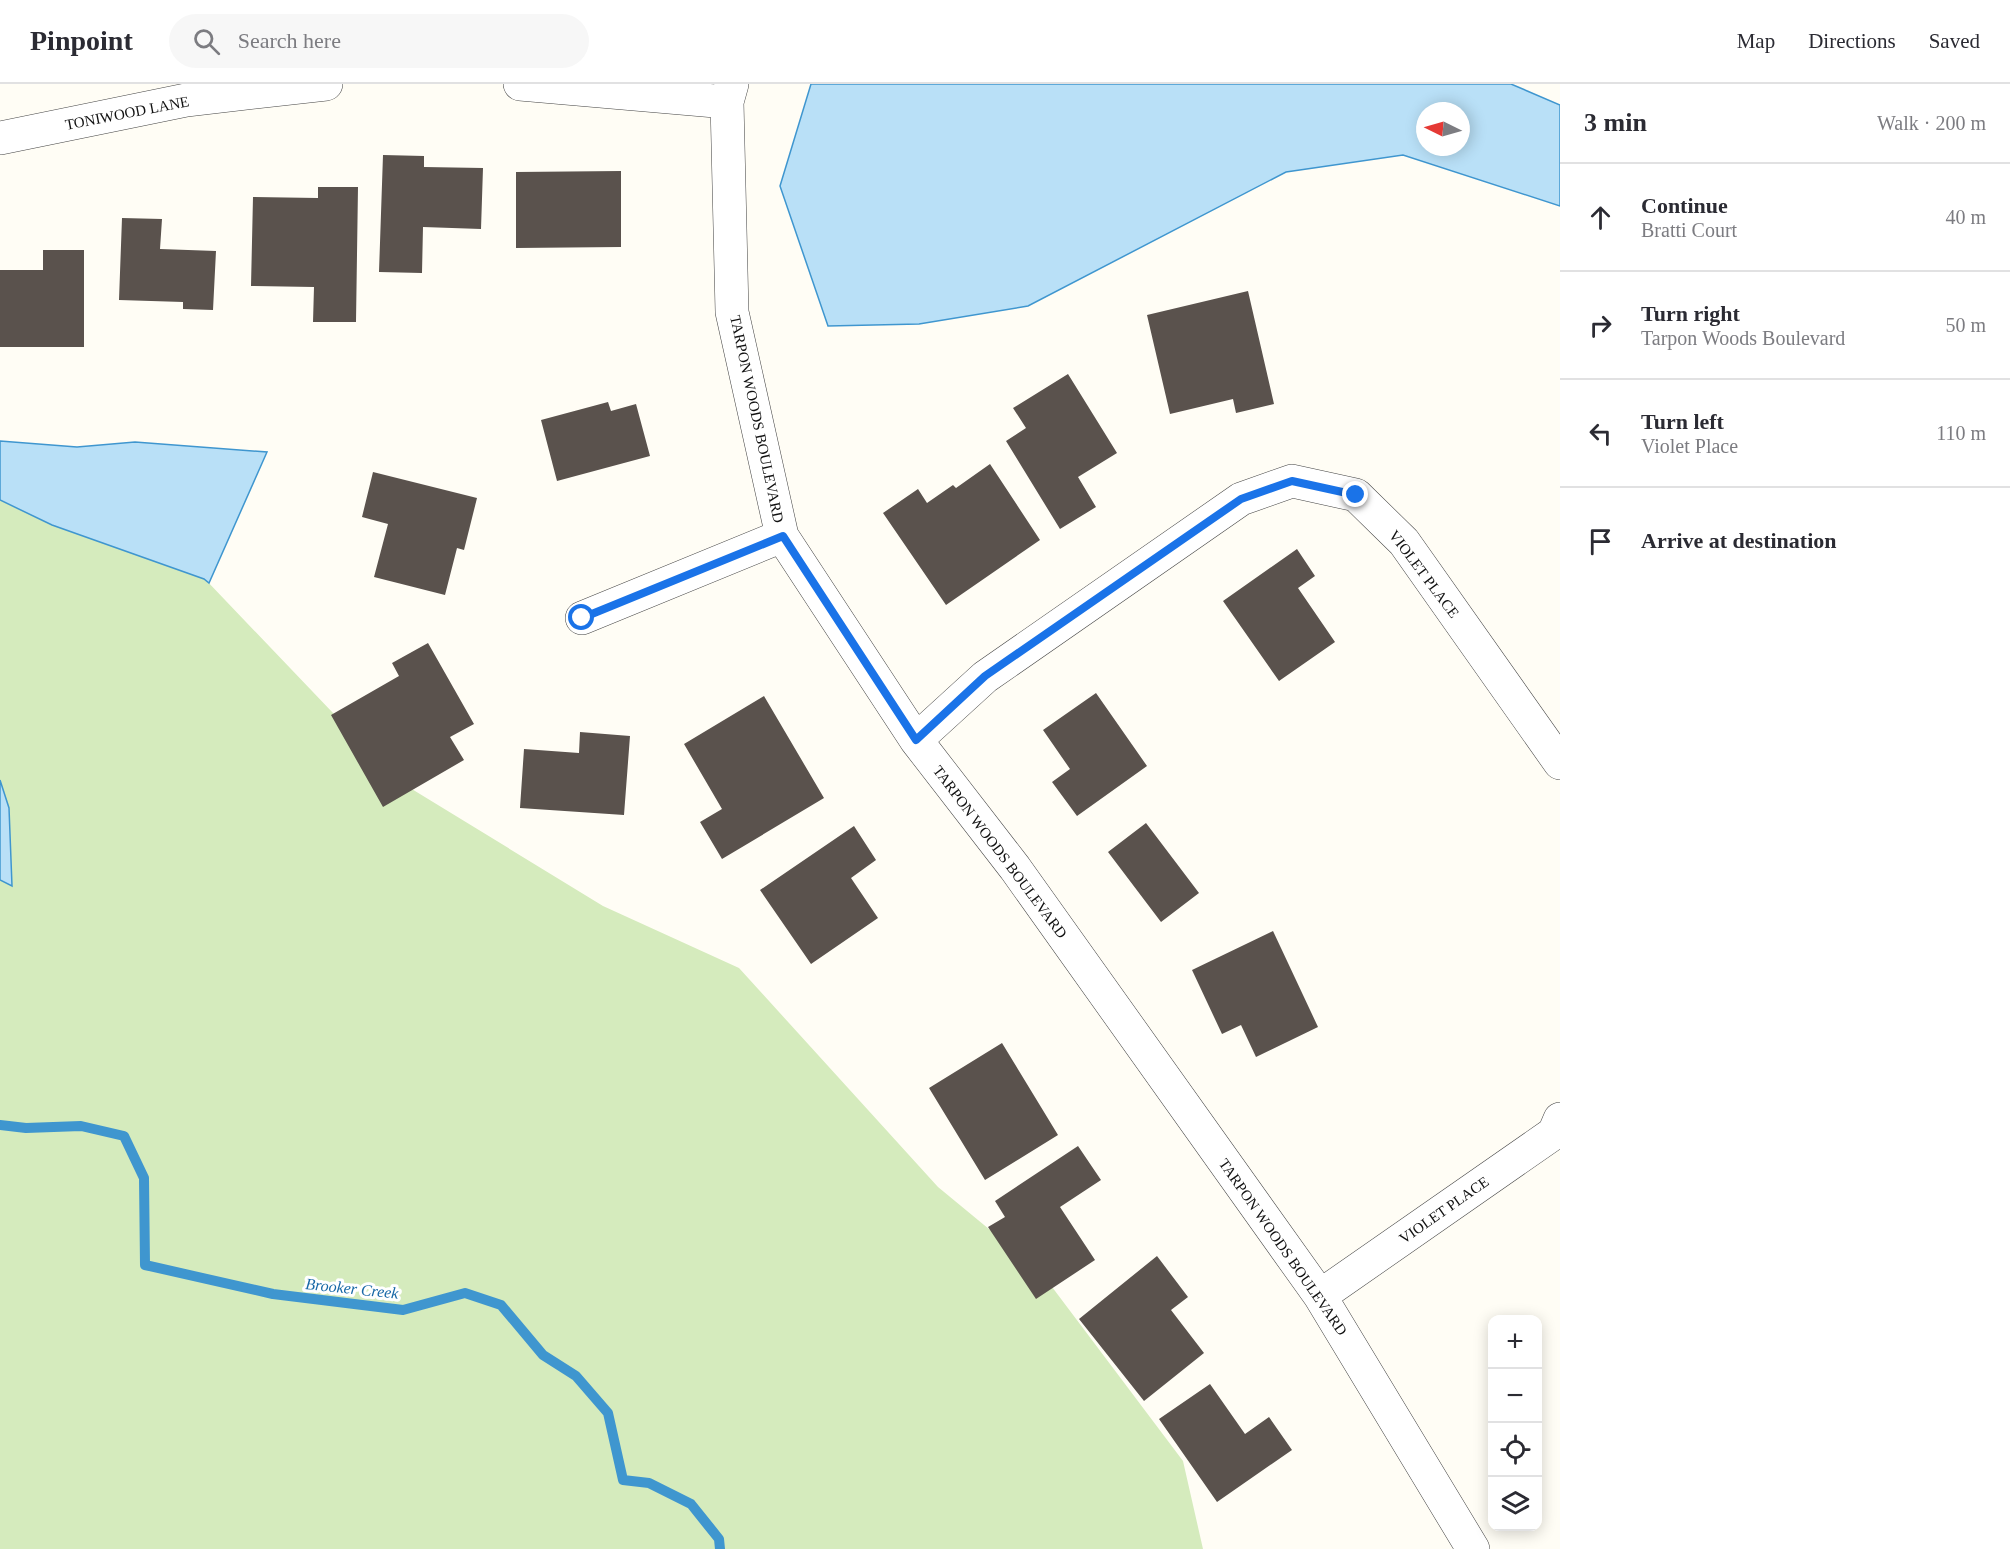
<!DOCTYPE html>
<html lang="en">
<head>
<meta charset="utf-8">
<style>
	body { margin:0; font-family:Georgia,serif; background:#f7f7f7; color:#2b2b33 }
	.controls { position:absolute; right:18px; bottom:18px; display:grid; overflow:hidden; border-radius:12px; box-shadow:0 3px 15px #0003 }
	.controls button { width:54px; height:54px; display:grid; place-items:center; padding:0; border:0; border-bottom:2px solid #e1e1e2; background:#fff; color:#2b2b33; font:30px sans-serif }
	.compass { position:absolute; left:1416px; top:18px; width:54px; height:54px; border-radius:50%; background:#fff; box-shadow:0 3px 15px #0003; rotate:275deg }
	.stop { position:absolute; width:18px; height:18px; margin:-14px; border:4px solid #1a73e8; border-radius:50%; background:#fff }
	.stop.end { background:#1a73e8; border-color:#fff; box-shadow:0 2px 6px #0008 }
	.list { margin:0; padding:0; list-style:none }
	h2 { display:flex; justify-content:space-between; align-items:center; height:78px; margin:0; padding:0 24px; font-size:26px }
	h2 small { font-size:20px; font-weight:400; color:#7c7c81 }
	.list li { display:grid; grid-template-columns:39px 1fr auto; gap:18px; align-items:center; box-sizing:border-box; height:108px; padding:0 24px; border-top:2px solid #e1e1e2 }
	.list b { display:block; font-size:22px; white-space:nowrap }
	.list p { margin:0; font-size:20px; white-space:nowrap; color:#7c7c81 }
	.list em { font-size:20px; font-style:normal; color:#7c7c81 }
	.icon { flex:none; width:33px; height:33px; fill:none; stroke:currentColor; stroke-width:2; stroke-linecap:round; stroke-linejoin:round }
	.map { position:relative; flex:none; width:1560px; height:1465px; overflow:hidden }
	header { display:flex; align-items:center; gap:36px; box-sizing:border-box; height:84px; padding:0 30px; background:#fff; border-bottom:2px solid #e1e1e2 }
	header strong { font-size:28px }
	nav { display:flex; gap:33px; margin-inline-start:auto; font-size:21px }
	.search { width:420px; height:54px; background:#f7f7f7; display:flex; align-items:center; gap:15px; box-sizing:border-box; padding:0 21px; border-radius:33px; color:#7c7c81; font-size:22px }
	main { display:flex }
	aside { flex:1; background:#fff }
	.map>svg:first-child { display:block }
</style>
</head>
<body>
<header>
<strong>Pinpoint</strong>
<div class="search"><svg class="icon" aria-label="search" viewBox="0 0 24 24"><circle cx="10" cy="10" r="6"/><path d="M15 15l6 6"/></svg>Search here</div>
<nav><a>Map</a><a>Directions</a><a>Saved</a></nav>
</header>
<main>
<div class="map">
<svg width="1560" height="1465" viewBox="0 0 1560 1465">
	<rect width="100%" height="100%" fill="#fffdf5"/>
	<path fill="#d5ebbd" d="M0,416l52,25 153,54 192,201 206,126 136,62 199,219 102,84 143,190 20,88h-1203v-669l11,5 -2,-77 -9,-28z"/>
	<path fill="#b9e0f7" stroke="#3f96cf" stroke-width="1.5" fill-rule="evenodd" d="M811,0h700l49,21v101l-157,-51 -117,17 -258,134 -109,18 -91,2 -48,-140zM1425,27h36v36h-36z
		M0,357l77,6 58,-5 132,10 -58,131 -5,-4 -152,-54 -52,-25z
		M0,696l9,28 3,78 -12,-6z"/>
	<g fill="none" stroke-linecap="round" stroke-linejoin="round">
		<path stroke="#3f96cf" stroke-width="10" d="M0,1041l26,3 55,-2 43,10 20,42 1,87 128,29 130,16 62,-17 36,12 42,50 33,21 32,37 15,67 26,3 42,21 28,35 1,10"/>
	</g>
	<path fill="#5a524d" d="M383,71l41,1v11l59,1 -2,61 -58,-2 -1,46 -43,-1z
		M621,87v76l-105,1v-76z
		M318,103h40l-2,135h-43l1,-35 -63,-1 2,-89 65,1z
		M122,134l40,1 -2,30 56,2 -3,59 -30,-1v-7l-64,-2z
		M43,166h41v97h-84v-77h43z
		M1248,207l26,113 -38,9 -3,-14 -63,15 -23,-99z
		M1068,290l49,79 -39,24 18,30 -36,22 -54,-88 20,-13 -13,-20z
		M608,318l3,9 25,-7 14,52 -93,25 -16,-61z
		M990,380l50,76 -94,65 -63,-92 35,-24 9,14 26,-18 3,3z
		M373,388l104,26 -13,52 -7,-2 -12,47 -71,-18 14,-53 -26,-7z
		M1297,465l18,27 -17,12 37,54 -56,39 -56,-80z
		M428,559l46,81 -24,13 14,23 -81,47 -52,-92 68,-39 -7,-13z
		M1096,609l51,73 -70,50 -25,-34 18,-13 -27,-39z
		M764,612l60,102 -102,61 -22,-37 22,-13 -38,-65z
		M580,648l50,4 -6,79 -104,-7 4,-59 55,4z
		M1146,739l53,70 -38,29 -53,-70z
		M854,742l22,34 -25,18 27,40 -67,46 -51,-74z
		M1273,847l45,96 -62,30 -15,-32 -19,9 -30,-64z
		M1002,959l56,92 -73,45 -56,-92z
		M1078,1062l23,34 -41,27 35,53 -59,39 -48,-72 17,-10 -10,-16z
		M1157,1172l31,41 -17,13 33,43 -60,48 -65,-82z
		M1210,1300l35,50 24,-17 23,33 -75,52 -58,-83z"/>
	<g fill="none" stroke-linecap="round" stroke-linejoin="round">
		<g stroke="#444" stroke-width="34">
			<path id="minor" d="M520,0l207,18
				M732,0l-5,18 5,210 50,224 134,204 99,128 305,428 153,253
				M0,54l186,-38 140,-16
				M582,534l200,-82
				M916,656l69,-63 256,-178 51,-18 64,14 48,47 156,221
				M1320,1212l234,-163 6,-14"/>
		</g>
		<use href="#minor" stroke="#fff" stroke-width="33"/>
	</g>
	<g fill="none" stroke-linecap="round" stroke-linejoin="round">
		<path stroke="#1a73e8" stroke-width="8" d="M582,534l201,-82 133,204 69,-64 256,-177 51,-18 64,14"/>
	</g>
	<g text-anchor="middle" stroke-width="6" stroke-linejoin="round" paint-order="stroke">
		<g font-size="15" fill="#111" stroke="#fff">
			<text transform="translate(127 29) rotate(-11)" y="5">TONIWOOD LANE</text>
			<text transform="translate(757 335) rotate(78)" y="5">TARPON WOODS BOULEVARD</text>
			<text transform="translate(1424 490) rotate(53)" y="5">VIOLET PLACE</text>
			<text transform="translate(1000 768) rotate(53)" y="5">TARPON WOODS BOULEVARD</text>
			<text transform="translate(1444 1126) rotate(-35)" y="5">VIOLET PLACE</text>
			<text transform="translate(1283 1163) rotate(55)" y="5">TARPON WOODS BOULEVARD</text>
		</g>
		<g font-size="16" font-style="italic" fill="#1768a6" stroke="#fff">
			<text transform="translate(352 1204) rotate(6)" y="6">Brooker Creek</text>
		</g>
	</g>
</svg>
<div class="controls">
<button>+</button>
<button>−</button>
<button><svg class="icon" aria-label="locate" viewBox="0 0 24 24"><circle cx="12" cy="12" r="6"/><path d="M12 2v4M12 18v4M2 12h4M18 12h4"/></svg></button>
<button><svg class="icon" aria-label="layers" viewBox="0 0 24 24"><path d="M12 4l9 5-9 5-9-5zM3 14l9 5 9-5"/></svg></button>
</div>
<svg class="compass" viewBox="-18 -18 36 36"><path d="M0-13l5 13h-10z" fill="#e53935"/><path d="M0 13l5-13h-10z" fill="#7c7c81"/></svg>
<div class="stop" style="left:582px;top:534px"></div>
<div class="stop end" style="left:1356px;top:411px"></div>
</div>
<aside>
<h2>3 min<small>Walk · 200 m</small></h2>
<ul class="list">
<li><svg class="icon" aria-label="ahead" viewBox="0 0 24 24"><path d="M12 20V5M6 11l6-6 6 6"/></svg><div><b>Continue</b><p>Bratti Court</p></div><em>40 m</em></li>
<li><svg class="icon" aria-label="right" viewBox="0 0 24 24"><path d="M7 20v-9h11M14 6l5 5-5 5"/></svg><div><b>Turn right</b><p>Tarpon Woods Boulevard</p></div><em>50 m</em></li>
<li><svg class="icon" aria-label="left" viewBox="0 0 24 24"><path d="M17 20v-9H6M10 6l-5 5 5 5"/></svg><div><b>Turn left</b><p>Violet Place</p></div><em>110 m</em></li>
<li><svg class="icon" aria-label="arrive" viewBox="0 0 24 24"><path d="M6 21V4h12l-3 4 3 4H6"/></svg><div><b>Arrive at destination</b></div></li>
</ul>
</aside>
</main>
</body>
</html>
